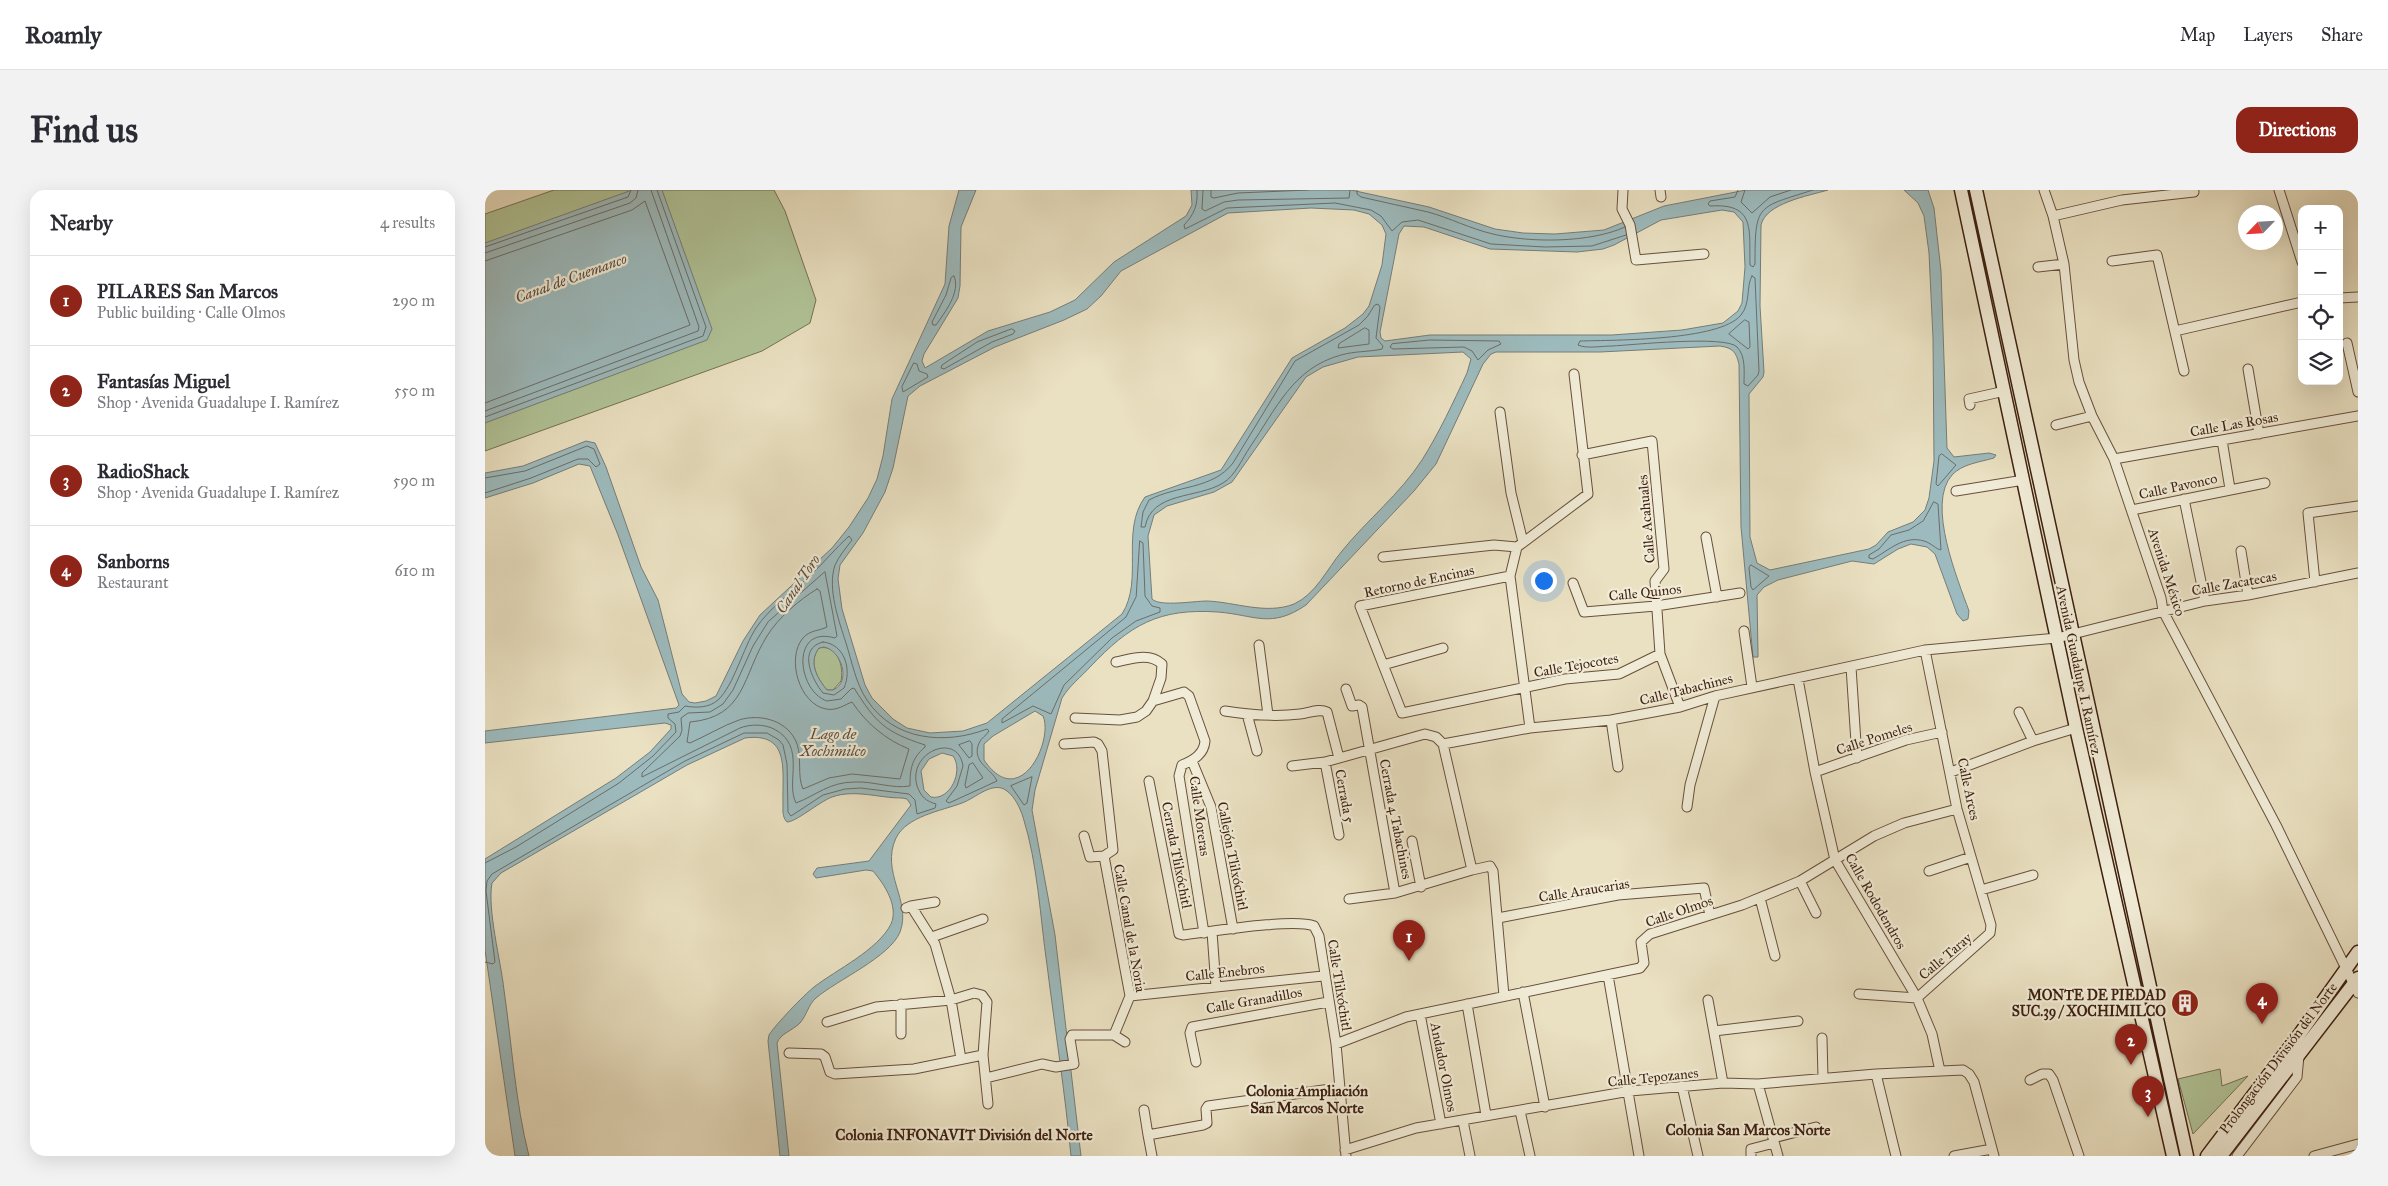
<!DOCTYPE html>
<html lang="en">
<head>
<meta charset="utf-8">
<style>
	body { margin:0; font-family:"IM FELL Great Primer",serif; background:#f2f2f3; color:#2b2b33 }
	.controls { position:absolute; right:15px; top:15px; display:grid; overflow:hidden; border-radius:10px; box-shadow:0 5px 20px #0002 }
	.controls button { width:45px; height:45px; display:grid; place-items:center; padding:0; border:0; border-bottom:1px solid #e1e1e2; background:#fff; color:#2b2b33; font:25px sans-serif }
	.compass { position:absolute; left:1753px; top:15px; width:45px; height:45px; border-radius:50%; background:#fff; box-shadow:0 5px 20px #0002; rotate:245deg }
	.you { position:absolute; left:1058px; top:390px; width:18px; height:18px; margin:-12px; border:4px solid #fff; border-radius:50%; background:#1a73e8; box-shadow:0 0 0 8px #1a73e833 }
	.badge { display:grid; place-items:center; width:32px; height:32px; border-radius:50%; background:#8f2418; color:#fff; font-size:16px; font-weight:700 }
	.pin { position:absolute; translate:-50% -41px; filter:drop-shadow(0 1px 2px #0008) }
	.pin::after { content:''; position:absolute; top:26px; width:18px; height:15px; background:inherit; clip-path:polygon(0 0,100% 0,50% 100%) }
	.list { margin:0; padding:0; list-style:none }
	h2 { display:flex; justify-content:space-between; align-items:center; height:65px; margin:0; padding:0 20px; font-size:21px }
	h2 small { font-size:16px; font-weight:400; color:#7c7c81 }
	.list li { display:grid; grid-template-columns:32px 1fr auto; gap:15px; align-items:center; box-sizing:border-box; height:90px; padding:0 20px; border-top:1px solid #e1e1e2 }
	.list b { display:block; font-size:19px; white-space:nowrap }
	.list p { margin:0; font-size:16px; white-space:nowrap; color:#7c7c81 }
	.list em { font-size:16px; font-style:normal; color:#7c7c81 }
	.icon { flex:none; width:28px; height:28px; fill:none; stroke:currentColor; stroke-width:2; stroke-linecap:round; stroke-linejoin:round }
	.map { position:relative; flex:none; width:1873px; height:966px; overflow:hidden; border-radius:15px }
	header { display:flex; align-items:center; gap:30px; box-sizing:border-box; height:70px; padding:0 25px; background:#fff; border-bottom:1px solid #e1e1e2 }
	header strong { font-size:24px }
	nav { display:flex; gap:28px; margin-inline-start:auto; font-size:18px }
	.intro { display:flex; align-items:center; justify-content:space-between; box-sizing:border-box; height:120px; padding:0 30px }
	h1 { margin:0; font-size:35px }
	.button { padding:12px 22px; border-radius:15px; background:#8f2418; color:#fff; font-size:18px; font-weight:700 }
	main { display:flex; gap:30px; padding:0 30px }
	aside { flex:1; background:#fff; border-radius:15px; box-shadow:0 5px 20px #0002 }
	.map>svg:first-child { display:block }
</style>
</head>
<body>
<header>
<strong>Roamly</strong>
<nav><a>Map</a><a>Layers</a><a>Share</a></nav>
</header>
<div class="intro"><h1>Find us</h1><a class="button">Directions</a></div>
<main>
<aside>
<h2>Nearby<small>4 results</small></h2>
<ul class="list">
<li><span class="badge">1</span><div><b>PILARES San Marcos</b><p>Public building · Calle Olmos</p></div><em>290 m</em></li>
<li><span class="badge">2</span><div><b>Fantasías Miguel</b><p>Shop · Avenida Guadalupe I. Ramírez</p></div><em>550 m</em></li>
<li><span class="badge">3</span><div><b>RadioShack</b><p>Shop · Avenida Guadalupe I. Ramírez</p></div><em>590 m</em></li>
<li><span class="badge">4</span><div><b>Sanborns</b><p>Restaurant</p></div><em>610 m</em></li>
</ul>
</aside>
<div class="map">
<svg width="1873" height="966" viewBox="0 0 1873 966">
	<rect width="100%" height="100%" fill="#eae1c2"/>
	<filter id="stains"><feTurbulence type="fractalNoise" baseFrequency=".004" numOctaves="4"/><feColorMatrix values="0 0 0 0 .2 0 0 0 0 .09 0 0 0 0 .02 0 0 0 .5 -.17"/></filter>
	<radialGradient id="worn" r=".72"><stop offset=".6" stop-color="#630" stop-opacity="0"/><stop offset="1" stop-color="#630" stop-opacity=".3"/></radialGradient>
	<path fill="#b1c498" stroke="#777254" d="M69,0h220l11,21 31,89 -6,23 -48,28 -277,100v-237z
		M334,458c19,-4 25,19 22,33l-8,9h-6c-10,-12 -19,-28 -8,-42z
		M1735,879l2,17 26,-10 -55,58 -15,-55z"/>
	<path fill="#9dbbbe" stroke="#777d78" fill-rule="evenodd" d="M147,0h30l50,139 -5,11 -222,83v-180z
		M474,0h17l-15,37 -1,59 -2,12 -34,56 -2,7 3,7 63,-37 62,-19 25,-12 39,-38 72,-46 6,-11 -1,-15h160l78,17 66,22 28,4 32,1 49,-4 60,-24 82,-16h82c-20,6 -62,13 -67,35l-1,81 4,66 -1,5 -14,17 1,143 7,26 13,7 99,-21 7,-4 12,-13 25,-10 12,-12 4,-12 5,-37 -1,-123 -4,-85 -5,-37 -6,-13 -14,-13h24l6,18 7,63 6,177 7,9 35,-4 7,2 -2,3c-14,4 -32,6 -42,17 -26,29 6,105 17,136l-1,8 -5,2 -6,-7 -22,-60 -8,-7 -16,-3 -13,5 -24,15 -22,-3 -74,19 -14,7 -7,8 1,59v3h-5l-12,-130 -2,-163c-3,-12 -6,-16 -19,-18l-120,6h-104l-5,2 -8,10 -47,100 -22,27 -108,114c-35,24 -51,10 -88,7 -60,-4 -88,13 -128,55 -9,10 -20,18 -28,31l-27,92 -3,20 23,125 26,221h-10c-6,-64 -16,-127 -24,-191 -7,-49 -9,-100 -24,-148 -3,-9 -8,-20 -16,-26 -14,-11 -31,7 -45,12 -21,8 -55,13 -66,35 -16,34 16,63 4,94 -10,25 -63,48 -84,66 -8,7 -9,17 -16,25 -8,8 -19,10 -23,20l12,113h-9l-12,-115 1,-6c7,-11 34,-39 45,-48 22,-17 64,-37 77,-63 8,-18 -7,-40 -18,-53l-7,-1 -50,8 -3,-4 4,-6 52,-7 42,-56 -4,-6 -5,-1c-24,0 -47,-9 -70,-1 -13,5 -36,25 -45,25 -5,-5 -4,-12 -4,-18 -1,-33 8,-72 -38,-66l-58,27 -186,108 -9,10c-5,26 9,79 12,107 8,55 11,111 25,166h-14l-30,-206v-91l131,-81 34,-26 21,-23v-4l-6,-2 -180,20v-12l191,-23 3,-3 -61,-170 -28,-69 -11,-2 -46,19 -48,15v-25l38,-7 63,-25 9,2 11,24 35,100 17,33 24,94 7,8 6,1 11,-2 10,-5 27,-55 17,-26 72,-67 17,-21 19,-29 9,-19 6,-23 9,-57 53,-115 4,-58zM826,18l43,2 15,4 13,11 4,9 -4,31 -13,41 -6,8 -18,14 -53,30 -71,112 -76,27c-25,34 -1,83 -23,117l-135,109 -24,8 -33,2 -23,-5 -14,-9 -21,-21 -7,-13 -23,-76 -4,-30 2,-14 23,-32 22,-41 8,-24 15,-72 12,-10 75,-39 69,-27 23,-11 14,-13 20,-25 107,-58zM1237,20l12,2 9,10 2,45 -3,36 -4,8 -15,12 -41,7 -70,5h-182l-45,6 -4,-3 -1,-6 19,-98 5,-8 20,1 66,22 87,3 26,-3 11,-4 47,-25zM978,162l8,7 -4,14c-14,30 -28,60 -45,87 -22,34 -55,60 -80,91 -15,18 -26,43 -48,53 -28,11 -59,-2 -87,-3 -13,0 -47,6 -55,-2l-4,-63 6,-21 13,-9 47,-14 18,-10 74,-105 17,-10 35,-10zM339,457c17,3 28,35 9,43h-6c-10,-12 -19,-28 -8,-42zM550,521l8,5c11,24 -23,97 -59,44v-16l9,-8zM457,563l11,3c11,15 -3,45 -22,41l-7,-7 -3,-19 8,-12z"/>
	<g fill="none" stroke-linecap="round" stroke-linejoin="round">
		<path stroke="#6d6d67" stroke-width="1" d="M712,0c1,15 -3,25 -13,35l1,4 42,-21 108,-5 36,7 10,6 11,15 10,-9 16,-2 73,24 54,3 47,-1 34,-11
			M718,0l-1,19 3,2 19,-9 14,-2 111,-2 1,-8
			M726,0v7l3,1 24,-5 70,-3
			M872,0v4l4,3c22,5 45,10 67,15 22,6 43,17 65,22 37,9 97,9 132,-7
			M1253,0l-3,7 -25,4 -2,3 2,2c46,-3 39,24 40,59l3,2 2,-3c0,-61 2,-56 58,-74
			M1260,0l-4,12 11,11 18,-16 21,-7
			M0,57l143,-50 3,-7
			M0,63l145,-50 6,-5 2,-8
			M0,71l147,-51 13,-9 45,124 -205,78
			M469,86c7,16 -9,36 -18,49h-3l-1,-3 14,-27 5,-17z
			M1267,86l3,2 4,93 -1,4 -10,11 -4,-2c0,-12 2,-28 -7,-37 -11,-12 -105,-2 -125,-1 -10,0 -26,3 -34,-1l2,-4c34,-1 140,0 161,-26 10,-12 5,-30 11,-39z
			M890,115l3,-1 2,3 -4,31 7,8 -1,3c-13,3 -27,2 -41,6 -48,13 -65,54 -91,92 -8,12 -15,29 -27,36 -26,16 -71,8 -78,44h-4l2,-15 6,-12c28,-15 63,-10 84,-37l62,-102 64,-36 8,-8z
			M1260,130l4,2 1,25 -2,2 -19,-15z
			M880,138l4,2v14l-31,4 1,-4z
			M527,139l3,2 -2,3 -21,8 -48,27 -3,-1 1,-3 35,-23z
			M945,150l69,1 2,3 -13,6 -10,10 -6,-9 -8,-4 -71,2 -3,-2 2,-3z
			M429,173l3,1 2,7 8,3 1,3 -25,15 -1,-5z
			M0,221l213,-80 1,-4 -48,-137
			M0,227l218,-81 3,-9 -49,-137
			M1457,264l14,11 -18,21 -2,-2 3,-28z
			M0,288l40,-7 62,-25 7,3 6,15 -4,3 -8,-8h-10l-47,19 -46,15
			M1449,312l4,2 3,46c-5,-1 -10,-7 -17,-9 -20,-6 -35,9 -51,18l-4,-1v-3l10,-6 12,-14 18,-5 14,-9z
			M655,351l3,2 2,53 7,10 8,2v4l-24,9 -24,17 -48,47 -13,29 -18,-8 -31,17v-4l124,-102 10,-20z
			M1266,375l18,11 -16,14 -2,-3 -2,-19z
			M340,382l12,64 -2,2c-45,-13 -38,53 -8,63l14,-2 10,-10 3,-1c22,35 31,44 71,57v2c-14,12 -15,23 -15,39 -18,3 -37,-5 -55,-4 -26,0 -38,13 -59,21 -11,-21 11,-57 -22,-74 -10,-5 -24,-5 -34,-1l-98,49v-4l38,-37 2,-6 -1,-12 7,-5 22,-1 13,-8 10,-14 20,-44 15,-24z
			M332,399l3,2 7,36c-8,4 -17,3 -24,11 -17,20 -4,66 23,71 11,2 18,-4 26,-7 14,21 34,38 57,47l-9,30 -48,-5 -23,4 -26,11c-6,-13 -1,-31 -6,-45 -8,-23 -36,-31 -58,-24 -17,6 -33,16 -49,23l-3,-1 3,-20c56,-5 52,-46 77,-86 11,-18 32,-36 50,-47z
			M338,452c22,2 29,28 21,46l-10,7 -11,-2c-11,-13 -26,-45 0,-51z
			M485,551l2,3v12l-3,2 -10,-13z
			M488,573l10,15 -17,10 -1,-3 4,-20z
			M547,587l-5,26 -3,2 -13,-19z
			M0,673l31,-16 103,-64 34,-27 23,-24 -1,-8 -7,-6v-4l11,-2 6,-6c11,2 24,2 33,-6 16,-15 25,-52 38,-72 14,-21 37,-36 55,-53 13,-13 25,-27 38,-39l3,4c-6,8 -13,16 -17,25 -8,24 4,56 11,78 6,19 10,41 21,57 27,41 78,45 120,29l2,2c-2,4 -8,7 -10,12 -8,19 12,25 18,38l-48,22 -3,-2 11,-15 6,-20c-5,-35 -56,-14 -46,20 4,11 9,15 19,18l-1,4 -18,6 -2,-14 -6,-6 -48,-6 -16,1 -22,6 -32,21 -3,-4 -1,-48 -4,-19 -4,-5 -12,-7h-23l-59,28 -193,113 -5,7 -1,10 9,71 -2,2 -8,-2"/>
		<g stroke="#68503c" stroke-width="11">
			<path id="minor" d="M1138,0l-1,19 8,16 6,35 68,-6
				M1175,0l1,7
				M1559,0l9,26 11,48 10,96 5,22 13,34 22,43 47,139 2,13 113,214 82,168
				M1794,0l23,72
				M1568,26l69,-16 72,-8
				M1627,71l45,-6 27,116
				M1553,77l26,-3
				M1854,108l19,-1
				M1690,141l127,-29
				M1862,153l11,49
				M1763,179l11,65
				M1485,215l-1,-6 36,-8
				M1015,222l11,81 12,49
				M1571,235l36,-9
				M1737,250l8,49
				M1097,265l70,-14 12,128 -9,12 5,73 20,53
				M1629,269l244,-43
				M1471,301l68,-11
				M1699,309l21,102
				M1647,320l133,-27
				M1221,347l11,60
				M1756,361l7,44
				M898,367l111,-12 23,2
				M1025,386l-150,30 42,107 163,-34 54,-5 41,-20
				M1830,392l-7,-69 50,-7
				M1088,393l11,29 72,-6 84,-13
				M1259,441l8,56
				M774,455l9,70
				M898,475l60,-17
				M1366,477l6,91
				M1313,489l17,93 20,88 82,138 15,36 8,37
				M861,499l6,17 7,-1 3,2 33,186
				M668,511l31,-9 5,4 16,45c-1,13 -11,19 -23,24l-3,11 25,157
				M740,521c25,4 50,6 75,3 9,-1 19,-6 27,-2l12,46
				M1534,522l14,29
				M762,524l10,37
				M590,528l45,2 17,-3 9,-6 7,-10 8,-23 1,-14c-13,-12 -31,-5 -46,-2
				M1126,530l7,47
				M1045,538l-20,-152 7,-29 71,-53 -14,-120
				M579,554l30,-2 4,2 4,7 11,99 -9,6 -14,1 -6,-21
				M958,554l29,126 18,-4 3,5 11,125
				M707,571l19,46 22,122
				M840,572l14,73
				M807,576l33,-4 100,-28 11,3 7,7 87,-16 81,-8 69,-13 35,-11 210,-46 132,-12 148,-37 43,-6 110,-22
				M1330,582l91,-32 36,-8
				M1466,582l82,-31 43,-13
				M664,591l30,153 4,1c27,-3 110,-17 131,-9l5,10 17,108 10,112
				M1202,617l3,-22 25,-89
				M927,651l9,46
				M619,666l26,140 -16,39 11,7
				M1444,681l42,-14
				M1315,691l16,32
				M1496,700l52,-15
				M1275,708l15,58
				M864,709l46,-6 77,-23
				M426,716l24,38 16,56 10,59
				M421,718l5,-2 24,-4
				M1013,728l120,-23 86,-7 6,27
				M727,742l4,55
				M447,747l51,-18
				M1123,785l31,181
				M1038,802l22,115
				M1374,804l58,4 73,-65 1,-8 -34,-116 -32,-159
				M645,806l193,-20
				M1223,810l15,83
				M982,814l19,111
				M935,824l21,110
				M342,832l49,-15 75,-7 23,-7 8,2 5,7 -4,53 5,49
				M1229,841l84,-10
				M416,844v-30
				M1337,848l1,40
				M851,854l70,-27 234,-49 4,-5 -3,-21 9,-8 92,-29 58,-24 74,-45 30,-13 53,-14
				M304,863l32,1 4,3 5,15 5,2 79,-5 69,-14
				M711,872l-6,-29 2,-6 136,-25
				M1391,884l20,82
				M501,888l56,-14 14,3 18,-3 -4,-25 2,-4h42
				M1545,890l12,-6h7l4,6 26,76
				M1273,894l20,72
				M1197,896l16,70
				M659,920l4,25
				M1035,921l10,45
				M978,931l7,35
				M1288,948l43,-11
				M860,960l71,-22 214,-37 93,-8 35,1 118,-10 87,-4 6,4 5,8 20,74
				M667,966l-4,-21 55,-10 4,-2 -1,-14 2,-3 130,-18
				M1266,966v-7l23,-6
				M1469,966l38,-7
				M1752,966l60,-79 2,-21
				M1829,966l44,-12"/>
		</g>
		<g stroke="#3d1f10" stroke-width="15">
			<path id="secondary" d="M1476,0l115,538 97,428
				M1491,0l211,966
				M1722,966l92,-121 59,-83
				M1736,966l137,-178"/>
		</g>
		<use href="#minor" stroke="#f1ecd7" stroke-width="9"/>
		<use href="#secondary" stroke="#f1ecd7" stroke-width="12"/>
	</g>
	<defs>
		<g id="building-disc" transform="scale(1.4375)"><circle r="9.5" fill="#8f2418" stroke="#f1ecd7"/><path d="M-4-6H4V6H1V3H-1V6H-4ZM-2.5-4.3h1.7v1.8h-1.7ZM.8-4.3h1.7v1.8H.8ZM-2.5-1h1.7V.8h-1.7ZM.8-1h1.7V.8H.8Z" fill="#fff"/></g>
	</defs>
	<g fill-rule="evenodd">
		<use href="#building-disc" x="1700" y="813"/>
	</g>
	<g text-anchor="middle" stroke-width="4.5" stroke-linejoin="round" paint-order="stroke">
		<g font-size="14" fill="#3d1f10" stroke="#f1ecd7">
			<text transform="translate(1749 234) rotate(-10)" y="5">Calle Las Rosas</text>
			<text transform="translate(1693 296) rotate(-12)" y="5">Calle Pavonco</text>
			<text transform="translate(1161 329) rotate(-95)" y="5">Calle Acahuales</text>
			<text transform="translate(1682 382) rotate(72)" y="5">Avenida México</text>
			<text transform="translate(934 391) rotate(-12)" y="5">Retorno de Encinas</text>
			<text transform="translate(1749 393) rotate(-10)" y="5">Calle Zacatecas</text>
			<text transform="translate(1160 402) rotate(-6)" y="5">Calle Quinos</text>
			<text transform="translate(1091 475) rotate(-10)" y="5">Calle Tejocotes</text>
			<text transform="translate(1594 480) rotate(78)" y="5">Avenida Guadalupe I. Ramírez</text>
			<text transform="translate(1201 499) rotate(-14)" y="5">Calle Tabachines</text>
			<text transform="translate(1389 548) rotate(-18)" y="5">Calle Pomeles</text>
			<text transform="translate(1484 599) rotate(78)" y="5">Calle Arces</text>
			<text transform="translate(860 606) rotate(79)" y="5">Cerrada 5</text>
			<text transform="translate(715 626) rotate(82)" y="5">Calle Moreras</text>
			<text transform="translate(911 629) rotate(79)" y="5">Cerrada 4 Tabachines</text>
			<text transform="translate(692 665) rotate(79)" y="5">Cerrada Tlilxóchitl</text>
			<text transform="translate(748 666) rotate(79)" y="5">Callejón Tlilxóchitl</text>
			<text transform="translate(1099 700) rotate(-9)" y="5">Calle Araucarias</text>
			<text transform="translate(1391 711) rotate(60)" y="5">Calle Rododendros</text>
			<text transform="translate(1194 721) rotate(-19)" y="5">Calle Olmos</text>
			<text transform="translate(645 738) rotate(80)" y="5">Calle Canal de la Noria</text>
			<text transform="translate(1460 766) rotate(-40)" y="5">Calle Taray</text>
			<text transform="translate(740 782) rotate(-6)" y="5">Calle Enebros</text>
			<text transform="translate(855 795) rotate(81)" y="5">Calle Tlilxóchitl</text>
			<text transform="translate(769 810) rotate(-10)" y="5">Calle Granadillos</text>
			<text transform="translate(1793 868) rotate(-53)" y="5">Prolongación División del Norte</text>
			<text transform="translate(959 877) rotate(79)" y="5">Andador Olmos</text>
			<text transform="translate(1168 887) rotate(-6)" y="5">Calle Tepozanes</text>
		</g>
		<g font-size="14" font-weight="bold" fill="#3d1f10" stroke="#f1ecd7" text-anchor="end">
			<text x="1681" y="810">MONTE DE PIEDAD<tspan x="1681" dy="16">SUC.39 / XOCHIMILCO</tspan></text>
		</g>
		<g font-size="15" font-style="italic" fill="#5a4e44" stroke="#f1ecd7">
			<text transform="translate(86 88) rotate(-20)" y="5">Canal de Cuemanco</text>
			<text transform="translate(313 394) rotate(-56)" y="5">Canal Toro</text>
			<text x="348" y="549">Lago de<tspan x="348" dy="17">Xochimilco</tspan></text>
		</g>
		<g font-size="15" font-weight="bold" fill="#3d1f10" stroke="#f1ecd7">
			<text x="822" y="906">Colonia Ampliación<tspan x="822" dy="17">San Marcos Norte</tspan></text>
			<text x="1263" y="945">Colonia San Marcos Norte</text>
			<text x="479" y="950">Colonia INFONAVIT División del Norte</text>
		</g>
	</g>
	<rect width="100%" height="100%" filter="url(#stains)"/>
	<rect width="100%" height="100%" fill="url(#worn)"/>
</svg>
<div class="controls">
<button>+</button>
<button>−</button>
<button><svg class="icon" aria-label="locate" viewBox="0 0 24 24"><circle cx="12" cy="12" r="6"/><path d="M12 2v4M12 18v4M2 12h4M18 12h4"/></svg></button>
<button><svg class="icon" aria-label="layers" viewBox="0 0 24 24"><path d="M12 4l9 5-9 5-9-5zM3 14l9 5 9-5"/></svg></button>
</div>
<svg class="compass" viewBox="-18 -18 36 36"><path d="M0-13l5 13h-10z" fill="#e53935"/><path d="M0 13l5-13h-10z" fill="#7c7c81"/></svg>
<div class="you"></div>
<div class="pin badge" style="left:924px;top:771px">1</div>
<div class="pin badge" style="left:1646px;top:875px">2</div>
<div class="pin badge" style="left:1663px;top:927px">3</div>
<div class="pin badge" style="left:1777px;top:834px">4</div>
</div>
</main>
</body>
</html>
